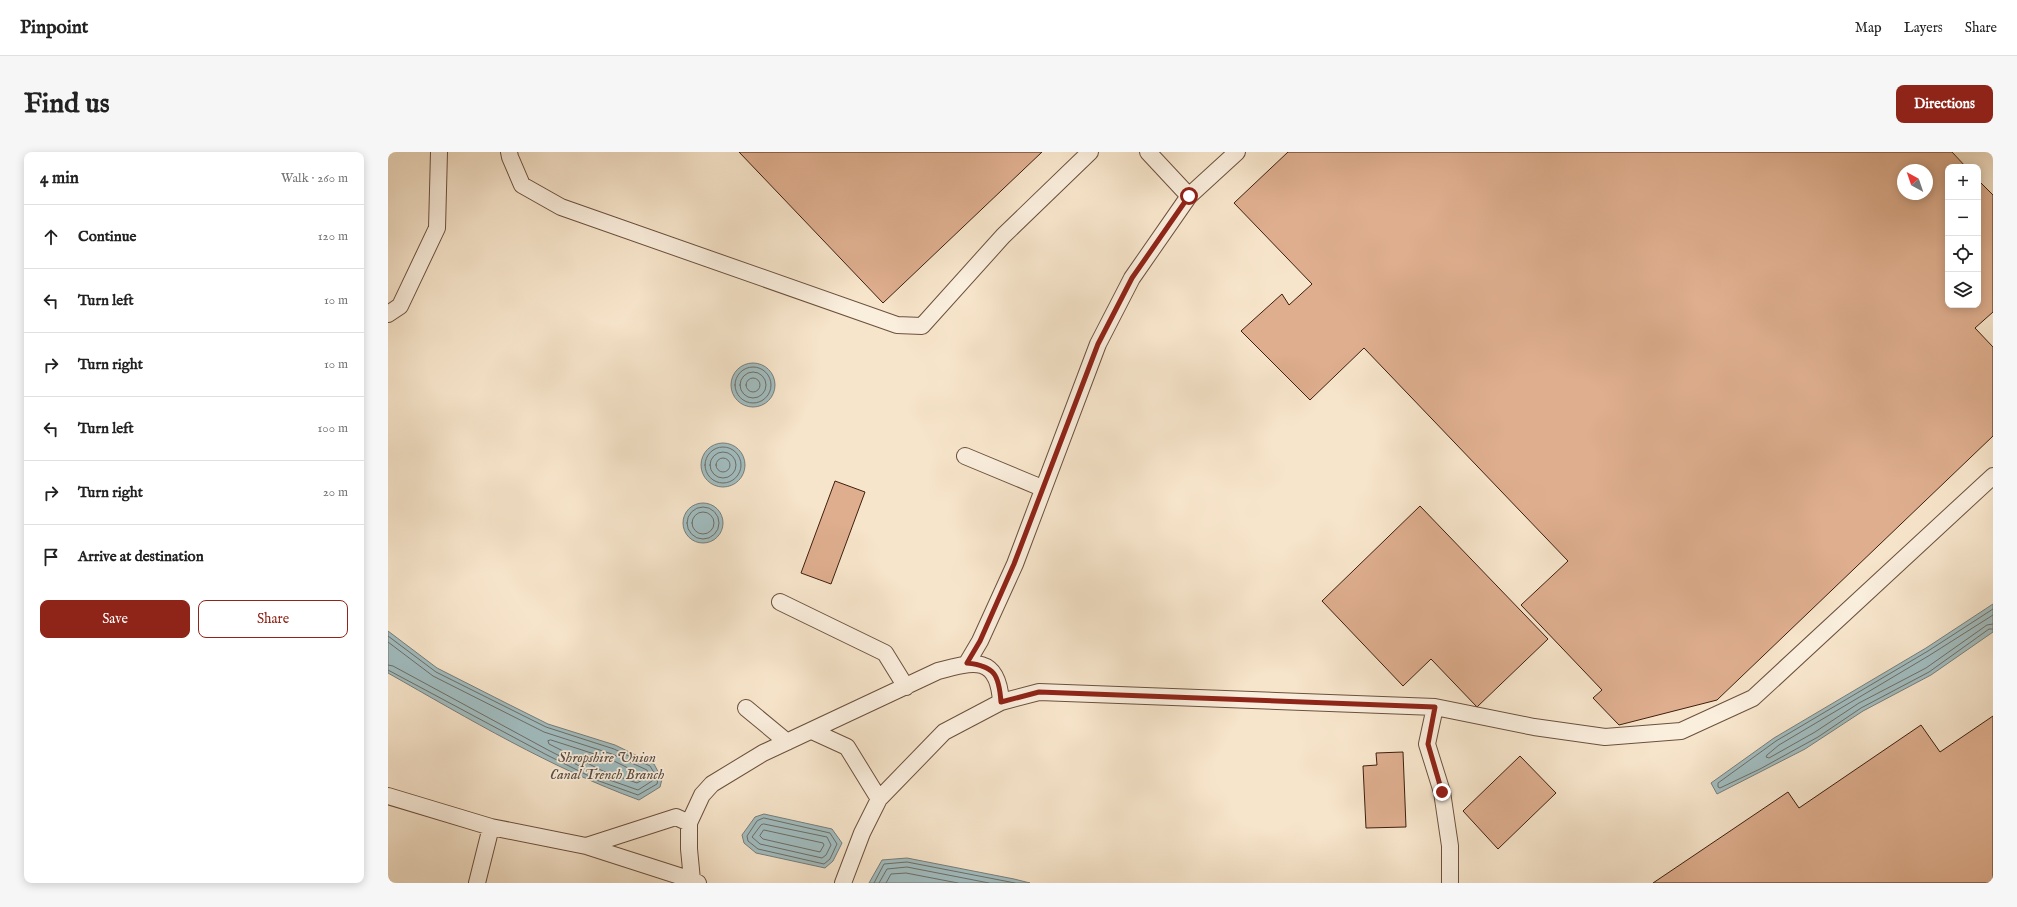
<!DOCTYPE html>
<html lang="en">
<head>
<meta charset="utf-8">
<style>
	body { margin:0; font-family:"IM FELL English",serif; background:#f6f6f6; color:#222 }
	.controls { position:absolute; right:12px; top:12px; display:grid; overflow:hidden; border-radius:8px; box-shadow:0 2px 10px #0003 }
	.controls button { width:36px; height:36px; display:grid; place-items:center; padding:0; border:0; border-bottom:1px solid #e0e0e0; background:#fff; color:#222; font:20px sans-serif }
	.compass { position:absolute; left:1509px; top:12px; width:36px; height:36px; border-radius:50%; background:#fff; box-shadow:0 2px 10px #0003; rotate:320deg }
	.stop { position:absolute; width:12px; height:12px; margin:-9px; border:3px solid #8f2418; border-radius:50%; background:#fff }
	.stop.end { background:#8f2418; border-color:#fff; box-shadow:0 1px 4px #0008 }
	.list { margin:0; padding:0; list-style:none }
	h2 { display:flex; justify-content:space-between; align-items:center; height:52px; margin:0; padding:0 16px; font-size:17px }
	h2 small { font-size:13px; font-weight:400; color:#767676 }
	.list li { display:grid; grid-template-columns:26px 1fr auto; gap:12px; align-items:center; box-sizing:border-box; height:64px; padding:0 16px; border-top:1px solid #e0e0e0 }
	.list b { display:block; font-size:15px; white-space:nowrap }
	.list em { font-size:13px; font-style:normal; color:#767676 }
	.actions { display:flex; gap:8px; padding:12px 16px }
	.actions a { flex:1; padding:9px 0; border:1px solid #8f2418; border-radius:8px; text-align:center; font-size:14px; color:#8f2418 }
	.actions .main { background:#8f2418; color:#fff }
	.icon { flex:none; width:22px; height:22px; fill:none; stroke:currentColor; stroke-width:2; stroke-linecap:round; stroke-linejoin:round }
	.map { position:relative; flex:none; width:1605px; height:731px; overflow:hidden; border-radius:8px }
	header { display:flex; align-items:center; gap:24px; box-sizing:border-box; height:56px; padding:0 20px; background:#fff; border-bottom:1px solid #e0e0e0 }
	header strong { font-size:19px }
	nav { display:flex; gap:22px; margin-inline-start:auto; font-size:14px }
	.intro { display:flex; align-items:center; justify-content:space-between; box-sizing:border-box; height:96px; padding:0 24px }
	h1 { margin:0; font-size:28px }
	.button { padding:10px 18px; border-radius:8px; background:#8f2418; color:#fff; font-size:14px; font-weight:700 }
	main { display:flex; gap:24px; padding:0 24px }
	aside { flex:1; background:#fff; border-radius:8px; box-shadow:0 2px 10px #0003 }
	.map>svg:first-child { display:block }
</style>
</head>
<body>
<header>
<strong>Pinpoint</strong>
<nav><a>Map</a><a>Layers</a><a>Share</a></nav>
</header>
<div class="intro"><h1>Find us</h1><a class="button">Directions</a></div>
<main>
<aside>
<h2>4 min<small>Walk · 260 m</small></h2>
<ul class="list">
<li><svg class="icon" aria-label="ahead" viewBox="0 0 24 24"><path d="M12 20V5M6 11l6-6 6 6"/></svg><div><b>Continue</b></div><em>120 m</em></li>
<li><svg class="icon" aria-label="left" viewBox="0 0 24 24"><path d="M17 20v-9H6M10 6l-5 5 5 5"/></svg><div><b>Turn left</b></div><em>10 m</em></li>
<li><svg class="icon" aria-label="right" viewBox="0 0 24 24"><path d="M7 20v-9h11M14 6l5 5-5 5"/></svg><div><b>Turn right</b></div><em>10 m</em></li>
<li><svg class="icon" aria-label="left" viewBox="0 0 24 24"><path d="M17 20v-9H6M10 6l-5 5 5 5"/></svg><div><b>Turn left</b></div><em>100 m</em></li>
<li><svg class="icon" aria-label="right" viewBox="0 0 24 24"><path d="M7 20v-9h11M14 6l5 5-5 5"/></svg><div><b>Turn right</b></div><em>20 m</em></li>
<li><svg class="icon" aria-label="arrive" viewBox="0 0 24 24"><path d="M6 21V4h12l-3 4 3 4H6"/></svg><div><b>Arrive at destination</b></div></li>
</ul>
<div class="actions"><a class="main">Save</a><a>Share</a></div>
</aside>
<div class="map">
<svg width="1605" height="731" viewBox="0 0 1605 731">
	<rect width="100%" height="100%" fill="#f7e5cb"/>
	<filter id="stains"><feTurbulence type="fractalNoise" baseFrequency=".005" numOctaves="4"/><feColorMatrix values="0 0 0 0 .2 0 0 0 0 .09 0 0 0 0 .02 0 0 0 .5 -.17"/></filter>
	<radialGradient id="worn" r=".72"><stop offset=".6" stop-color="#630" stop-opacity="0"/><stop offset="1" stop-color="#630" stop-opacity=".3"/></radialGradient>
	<path fill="#a1bdc0" stroke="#797d79" d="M343 233a22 22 0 1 1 44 0a22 22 0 1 1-44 0Z
		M313 313a22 22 0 1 1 44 0a22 22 0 1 1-44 0Z
		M295 371a20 20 0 1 1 40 0a20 20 0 1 1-40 0Z
		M1605,452v28l-62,43 -68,36 -58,38 -88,45 -6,-11 63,-45 152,-90z
		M0,479l49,37 69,35 42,21 67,21 39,19 8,15 -2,8 -21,13c-88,-32 -170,-81 -251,-127z
		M376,662l68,15 10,14 -9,18 -8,7 -69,-15 -12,-10 -2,-8 13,-18z
		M519,706l107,21 16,4h-161l13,-23z"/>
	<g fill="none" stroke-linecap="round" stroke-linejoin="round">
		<path stroke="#6f6e67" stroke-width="1" d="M347 233a18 18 0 1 1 36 0a18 18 0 1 1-36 0Z
			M352 233a13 13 0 1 1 26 0a13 13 0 1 1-26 0Z
			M358 233a7 7 0 1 1 14 0a7 7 0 1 1-14 0Z
			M317 313a18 18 0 1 1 36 0a18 18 0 1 1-36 0Z
			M322 313a13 13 0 1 1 26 0a13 13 0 1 1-26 0Z
			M328 313a7 7 0 1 1 14 0a7 7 0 1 1-14 0Z
			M299 371a16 16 0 1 1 32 0a16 16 0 1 1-32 0Z
			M304 371a11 11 0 1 1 22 0a11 11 0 1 1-22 0Z
			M1605,457l-65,42 -152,90 -58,42v4l2,1 40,-19 58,-32 43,-29 68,-36 60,-43h4
			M1605,463l-63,40 -151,90 -12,10 -1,2 3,1 46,-26 44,-29 67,-35 61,-43 6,-1
			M0,484l48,36 110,55 68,22 36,17 8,13 -1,5 -19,11 -39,-14 -54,-27 -157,-84
			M0,490l45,34 111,56 68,22 35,16 5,11 -14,9 -37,-13 -53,-27 -155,-84 -5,-1
			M163,588l59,19 32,16 2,4 -7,4 -34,-12 -54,-27 -1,-3z
			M376,666l66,15 7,11 -7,15 -6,5 -66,-15 -10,-8 -1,-5 10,-15z
			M376,672l63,13 4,8 -5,10 -4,3 -62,-14 -8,-7 9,-12z
			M376,678l59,13 1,2 -4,7 -57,-13 -3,-3z
			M486,731l10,-19 23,-2 108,21
			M491,731l8,-14 20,-2 82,16
			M498,731l5,-9 15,-1 52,10"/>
	</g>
	<path fill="#deae8e" stroke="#3d1e0e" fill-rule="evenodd" d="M351,0h303l-159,151z
		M900,0h664l14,15h-18v138h30v-125l15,15v117l-18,16 18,19v89l-276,264 -98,25 -26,-27 9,-8 -81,-85 47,-44 -204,-213 -54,52 -69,-69 41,-37 7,11 23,-21 -78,-81zM1515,18h24v24h-24z
		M447,329l30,11 -34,92 -30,-11z
		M1032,354l128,133 -71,68 -46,-48 -28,27 -81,-85z
		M1605,564v167h-340l135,-91 11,16 122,-83 19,27z
		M1015,600l3,75 -40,1 -3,-62 14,-1 -1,-12z
		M1132,604l36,37 -58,56 -35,-38z"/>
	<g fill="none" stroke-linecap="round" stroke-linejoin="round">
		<g stroke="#6c503d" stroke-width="18">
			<path id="service" d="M121,0l1,5 12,28 39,22 336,118 25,1 81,-90 87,-84
				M760,0l41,44
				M0,162l12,-8 37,-78 2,-76
				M577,304l77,32
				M392,450l105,51 21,34
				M579,511l13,-22 35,-77 83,-220 34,-66 57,-82 48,-44
				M1047,555l-8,37 15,48 8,54v37
				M358,556l41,34
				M424,579l35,16 32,52
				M0,644l103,31 95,19 106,34
				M198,694l90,-29 13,6
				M89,731l14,-56
				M310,731l-6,-3 -3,-31v-26l13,-28 10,-11 51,-31 175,-82c36,-10 60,-16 63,31
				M455,731l19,-50 17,-34 65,-67 57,-30 38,-10 396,15 99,20 71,10 76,-6 72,-33 240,-222"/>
		</g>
		<use href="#service" stroke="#faeedd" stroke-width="16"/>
	</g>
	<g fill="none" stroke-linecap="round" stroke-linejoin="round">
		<path stroke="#8f2418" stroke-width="5" d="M801,44l-57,82 -34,66 -84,220 -34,77 -13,22c28,3 32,12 34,39l38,-10 396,15 -7,37 14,48"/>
	</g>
	<g text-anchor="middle" stroke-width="3.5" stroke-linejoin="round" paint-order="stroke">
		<g font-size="15" font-style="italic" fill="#5b4e43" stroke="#faeedd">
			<text x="219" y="610">Shropshire Union<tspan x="219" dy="17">Canal Trench Branch</tspan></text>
		</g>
	</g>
	<rect width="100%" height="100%" filter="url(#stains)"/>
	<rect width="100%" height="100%" fill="url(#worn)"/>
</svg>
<div class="controls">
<button>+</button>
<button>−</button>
<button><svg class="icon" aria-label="locate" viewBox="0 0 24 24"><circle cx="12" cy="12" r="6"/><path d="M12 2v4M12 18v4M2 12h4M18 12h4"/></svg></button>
<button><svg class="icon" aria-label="layers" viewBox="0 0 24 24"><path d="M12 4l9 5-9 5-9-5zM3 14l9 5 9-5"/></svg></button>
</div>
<svg class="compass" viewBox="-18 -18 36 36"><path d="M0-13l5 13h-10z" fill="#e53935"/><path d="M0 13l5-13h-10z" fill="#767676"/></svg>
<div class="stop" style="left:801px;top:44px"></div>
<div class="stop end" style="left:1054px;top:640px"></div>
</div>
</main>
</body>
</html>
